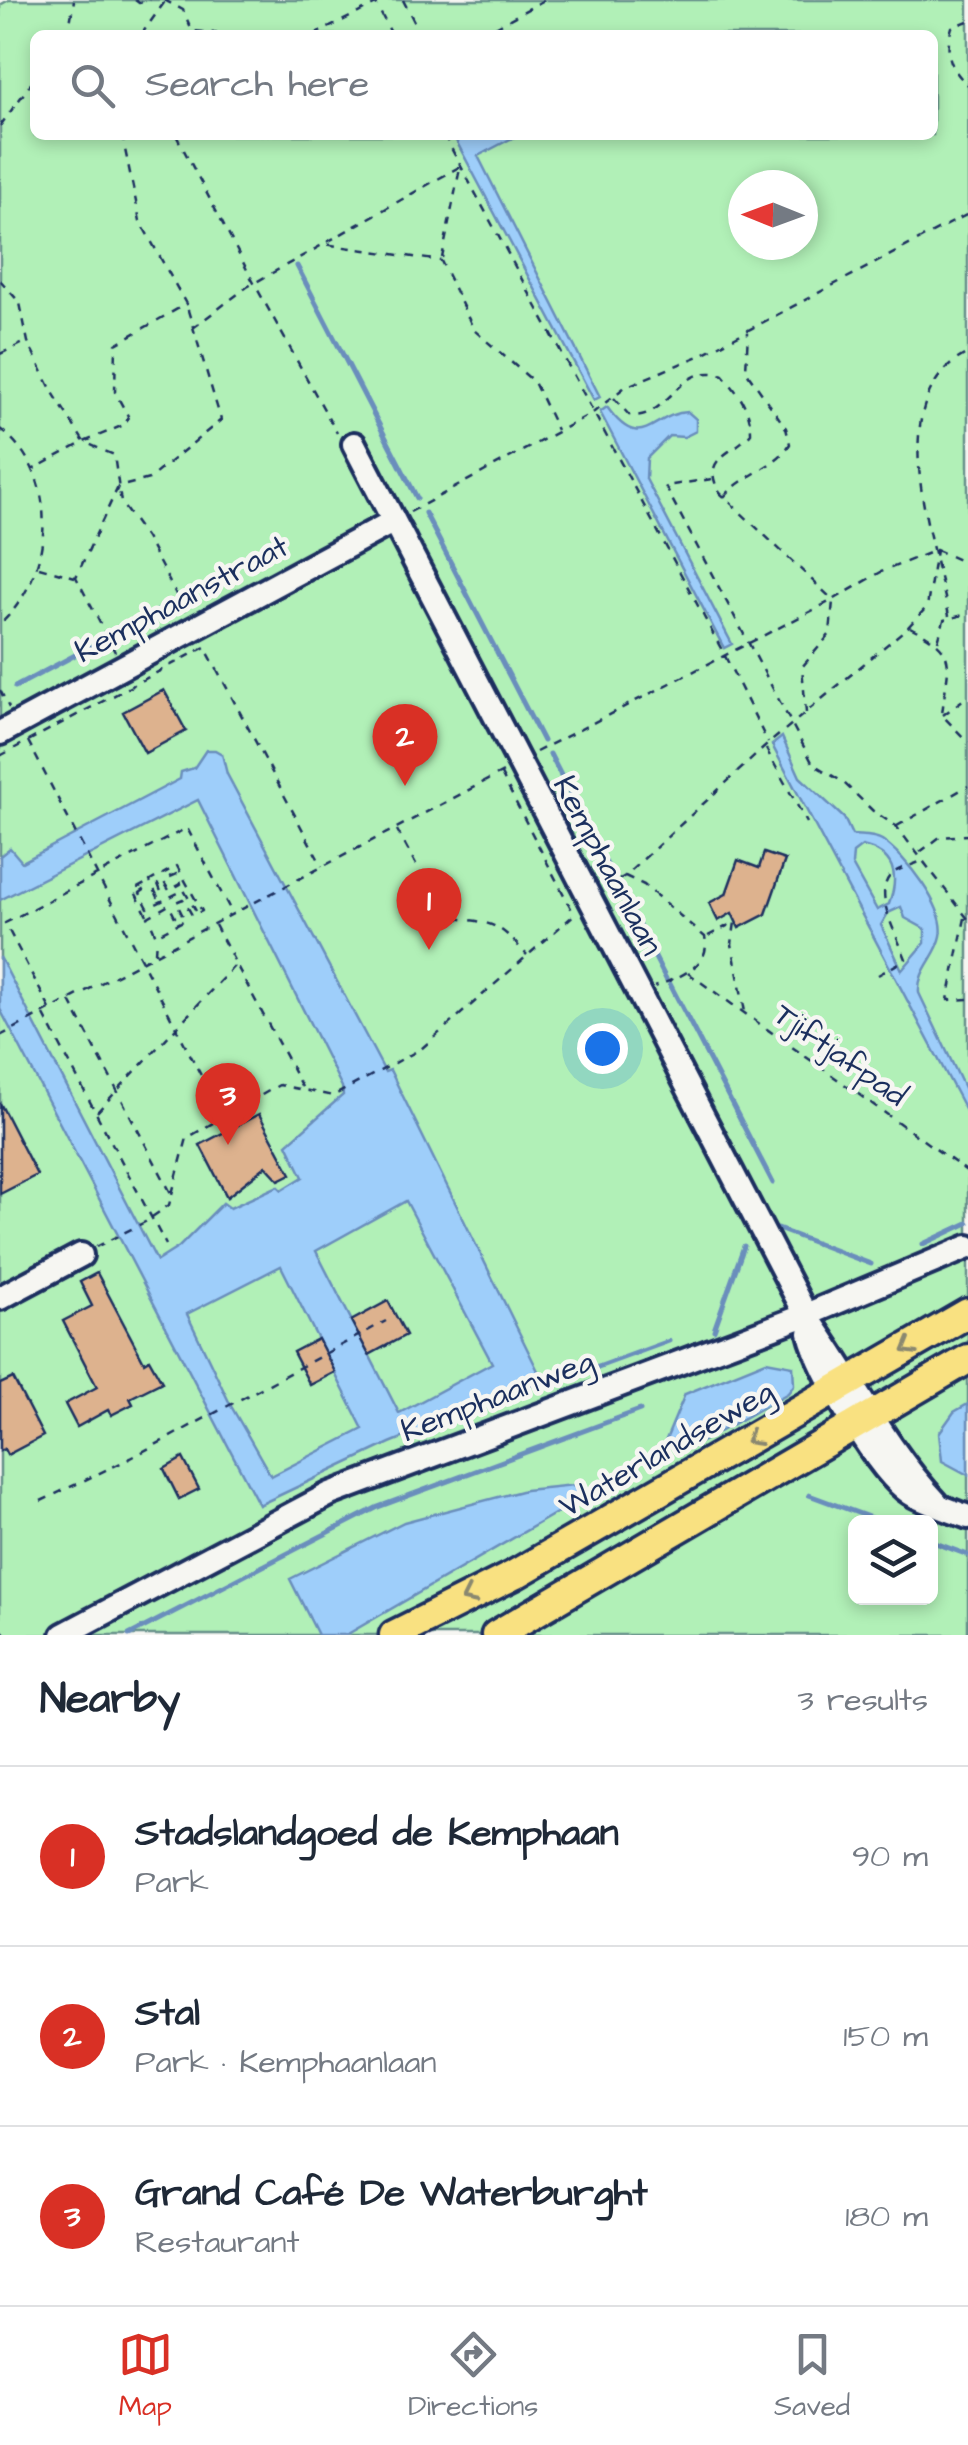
<!DOCTYPE html>
<html lang="en">
<head>
<meta charset="utf-8">
<style>
	body { margin:0; font-family:"Architects Daughter",sans-serif; background:#f2f2f3; color:#1f2937 }
	.controls { position:absolute; right:30px; bottom:30px; display:grid; overflow:hidden; border-radius:15px; box-shadow:0 5px 15px #0003 }
	.controls button { width:90px; height:90px; display:grid; place-items:center; padding:0; border:0; border-bottom:2px solid #e0e1e3; background:#fff; color:#1f2937; font:50px sans-serif }
	.compass { position:absolute; left:728px; top:170px; width:90px; height:90px; border-radius:50%; background:#fff; box-shadow:0 5px 15px #0003; rotate:271deg }
	.you { position:absolute; left:602px; top:1048px; width:35px; height:35px; margin:-25px; border:8px solid #fff; border-radius:50%; background:#1a73e8; box-shadow:0 0 0 15px #1a73e833 }
	.badge { display:grid; place-items:center; width:65px; height:65px; border-radius:50%; background:#d93025; color:#fff; font-size:32px; font-weight:700 }
	.pin { position:absolute; translate:-50% -82px; filter:drop-shadow(0 2px 5px #0008) }
	.pin::after { content:''; position:absolute; top:52px; width:35px; height:30px; background:inherit; clip-path:polygon(0 0,100% 0,50% 100%) }
	.list { margin:0; padding:0; list-style:none }
	h2 { display:flex; justify-content:space-between; align-items:center; height:130px; margin:0; padding:0 40px; font-size:42px }
	h2 small { font-size:32px; font-weight:400; color:#747a83 }
	.list li { display:grid; grid-template-columns:65px 1fr auto; gap:30px; align-items:center; box-sizing:border-box; height:180px; padding:0 40px; border-top:2px solid #e0e1e3 }
	.list b { display:block; font-size:38px; white-space:nowrap }
	.list p { margin:0; font-size:32px; white-space:nowrap; color:#747a83 }
	.list em { font-size:32px; font-style:normal; color:#747a83 }
	.icon { flex:none; width:55px; height:55px; fill:none; stroke:currentColor; stroke-width:2; stroke-linecap:round; stroke-linejoin:round }
	.map { position:relative; flex:none; width:968px; height:1635px; overflow:hidden }
	.search { position:absolute; background:#fff; box-shadow:0 5px 15px #0003; left:30px; right:30px; top:30px; height:110px; display:flex; align-items:center; gap:25px; box-sizing:border-box; padding:0 35px; border-radius:15px; color:#747a83; font-size:38px }
	.sheet { height:670px; background:#fff }
	nav { display:flex; justify-content:space-around; align-items:center; box-sizing:border-box; height:140px; border-top:2px solid #e0e1e3; background:#fff; font-size:28px; color:#747a83 }
	nav a { display:grid; justify-items:center; gap:5px }
	nav .on { color:#d93025 }
	.map>svg:first-child { display:block }
</style>
</head>
<body>
<div class="map">
<svg width="968" height="1635" viewBox="0 0 968 1635">
	<rect width="100%" height="100%" fill="#f6f6f2"/>
	<filter id="ink" filterUnits="userSpaceOnUse"><feTurbulence type="fractalNoise" baseFrequency=".01" numOctaves="2"/><feDisplacementMap in="SourceGraphic" scale="20" xChannelSelector="R" yChannelSelector="G"/><feConvolveMatrix kernelMatrix="1 2 1 2 8 2 1 2 1" color-interpolation-filters="sRGB"/></filter>
	<g filter="url(#ink)">
		<path fill="#b1f0b7" stroke="#66908a" stroke-width="2.5" fill-rule="evenodd" d="M9,0h959v1635h-968v-1630zM35,35h898v100h-898zM743,185h60v60h-60zM856,1522h74v76h-74z"/>
		<path fill="#9ecefa" stroke="#6a8ebc" stroke-width="2.5" fill-rule="evenodd" d="M453,135h65l-40,21 122,241 -6,3z
			M607,407c35,49 45,6 81,5l8,7v12l-12,6 -15,-1 -22,22 -1,21 86,165 -8,4 -124,-236z
			M782,737l18,40 44,41 8,17c10,1 22,0 30,5 23,15 65,69 59,96 -4,21 -24,34 -22,57l49,103v19l-196,-370zM862,846c32,7 38,29 27,58l-12,6 -25,-45 1,-12zM901,907l4,11 20,11v14l-23,27 -21,-45 7,-12z
			M206,750h9l7,4 5,20 158,298 5,-2 153,311 -153,62 -131,62 -259,-496v-52l157,304 22,-14 44,-44 7,5 48,-22 4,4 21,-13 -16,-33 56,-49 -1,-8 -144,-287 -198,100v-44l10,-8 12,14 158,-83 1,-7 13,-4zM406,1201l86,162 -93,50 -83,-162zM281,1266l82,163 -92,47 -40,-70 -44,-92z
			M766,1361l27,5 1,19 -6,8 -99,56 -24,-7 20,-48z
			M968,1404v71l-26,-14 -3,-28 15,-21z
			M574,1485l10,12 -238,138h-28l-28,-56 114,-57 121,-32z"/>
		<g fill="none" stroke-linecap="round" stroke-linejoin="round">
			<path stroke="#6a8ebc" stroke-width="5" d="M297,266l120,232
				M425,513l118,228
				M15,687l156,-83
				M550,754l62,121
				M622,893l44,86
				M670,984l103,199
				M778,1229l93,35
				M923,1244l45,-21
				M714,1330l30,-84
				M543,1381l6,4 120,-44
				M809,1495l73,27
				M930,1541l38,14
				M129,1635l249,-128 262,-97"/>
		</g>
		<path fill="#ddb28e" stroke="#1b2f5e" stroke-width="2.5" d="M164,690l22,41 -41,22 -22,-41z
			M764,853l21,7 -19,54 -27,14 -7,-15 -14,8 -9,-18 17,-9 12,-34 21,8z
			M0,1103l37,72 -37,19z
			M259,1114l32,60 -12,6 -13,-14 -39,31 -27,-52z
			M97,1273l47,89 5,-3 13,23 -32,16 3,6 -22,11 -3,-5 -31,17 -12,-23 32,-17 -34,-66 29,-15 -12,-24z
			M388,1301l18,34 -37,20 -18,-34z
			M318,1339l17,33 -25,13 -17,-33z
			M13,1378l30,58 -36,19 -3,-6 -4,2v-67z
			M183,1458l16,31 -20,10 -15,-30z"/>
		<g fill="none" stroke-linecap="round" stroke-linejoin="round">
			<g stroke="#1b2f5e" stroke-width="30">
				<path id="minor" d="M354,444l452,871c45,62 78,132 131,188
					M0,733l394,-212
					M0,1298l81,-43
					M810,1333c9,38 68,139 100,160 12,8 43,18 58,24
					M63,1635l267,-141 476,-179 162,-68"/>
			</g>
			<g stroke="#1b2f5e" stroke-width="35">
				<path id="major" d="M394,1635l120,-60 454,-262
					M496,1635l472,-276"/>
			</g>
			<path stroke="#1b2f5e" stroke-width="2.5" stroke-dasharray="8 8" stroke-linecap="butt" d="M135,0l4,3 11,-3
				M164,0l19,10 9,21 46,4
				M403,0l18,35
				M968,21l-16,6c-7,24 -4,40 16,58
				M68,35l6,-35
				M141,35l25,-35
				M314,35l62,-31 16,31
				M481,35l63,-35
				M0,126l35,-48
				M122,135l18,86 46,83 -70,40 -1,48 13,24 -2,8 -42,18 30,13 7,48 25,35 40,75
				M176,135l78,148 83,150
				M444,135l280,519 44,89
				M327,242l132,-75
				M442,258l18,-90
				M0,280l20,23 8,39 24,49 32,51 -52,28
				M193,328l54,-41 77,-43 117,17 33,69 60,52 23,48
				M0,354l26,-12
				M614,398l15,17c39,7 49,-54 94,-40 15,18 28,34 28,58 -18,22 -52,24 -31,60l113,107 48,-28 55,-22 32,14
				M0,429c62,45 54,147 0,195
				M712,479l-47,7 148,278 30,18 30,29 23,15 72,93
				M724,497c19,-23 50,-28 66,-53l-4,-16 -40,-57 2,-39
				M410,512l184,-100 31,-25 74,-31 269,-142
				M39,567l36,10
				M949,616c-15,-75 -70,-218 19,-263
				M910,627c52,26 37,36 32,88l26,27
				M938,641l6,-21 19,-5 5,3
				M115,652l-39,-75 42,-90 31,-8 72,-59 -34,-113
				M0,690l9,18
				M806,713l-4,-46 28,-33 3,-33
				M943,715l25,-19
				M28,741l194,375
				M766,749l41,74
				M536,752l297,-152
				M0,756l205,-109 117,219
				M501,774l73,140
				M897,826l71,-40
				M397,830l24,44 12,36c20,13 41,6 63,17 11,5 22,19 31,28
				M920,852l20,-15 28,-2
				M625,876l19,9 61,52c7,30 -28,40 -50,50
				M170,877l7,-3 4,10 -12,6 -6,-9 -5,3 4,10 -4,3 -8,-16 27,-15 25,45 -10,4 -9,-16 -7,3 9,18 -29,15 -8,-18 21,-12 6,12 -5,3
				M605,888l20,-12 143,-132 140,-117 19,-20 9,-57
				M147,915l-13,-25 11,-6 2,4 -7,5 8,15 36,-18 12,21
				M965,918l-17,82 20,-1
				M215,925l88,164
				M708,936l27,-14 -3,22 13,68
				M155,953l1,-16
				M688,973l280,199
				M878,975l28,-16c-8,-22 -35,-67 -14,-85 7,-6 21,-9 30,-13
				M70,1001l101,192
				M50,1009l-45,-86 182,-95 45,85
				M44,1015l122,230
				M0,1036l503,-264
				M97,1112l139,-148
				M96,1247l49,-25 24,-17 18,-67 92,-53 54,11 88,-47 155,-136
				M41,1501l90,-43 255,-137
				M0,1628l6,7"/>
			<use href="#minor" stroke="#f6f6f2" stroke-width="22"/>
			<use href="#major" stroke="#f9e181" stroke-width="28"/>
		</g>
		<defs><path id="oneway-chevron" d="M-2-3.5L2.5 0L-2 3.5" fill="none" stroke-width="1.6" stroke-linecap="round" stroke-linejoin="round" transform="scale(2.5)"/></defs>
		<g stroke="#8a8870">
			<use href="#oneway-chevron" transform="translate(909 1348) rotate(150)"/>
			<use href="#oneway-chevron" transform="translate(752 1439) rotate(150)"/>
			<use href="#oneway-chevron" transform="translate(468 1597) rotate(154)"/>
		</g>
	</g>
	<g text-anchor="middle" stroke-width="9" stroke-linejoin="round" paint-order="stroke">
		<g font-size="32" fill="#1b2f5e" stroke="#f6f6f2">
			<text transform="translate(181 598) rotate(-28)" y="11">Kemphaanstraat</text>
			<text transform="translate(609 865) rotate(62)" y="11">Kemphaanlaan</text>
			<text transform="translate(841 1054) rotate(35)" y="11">Tjiftjafpad</text>
			<text transform="translate(497 1395) rotate(-21)" y="11">Kemphaanweg</text>
			<text transform="translate(666 1448) rotate(-30)" y="11">Waterlandseweg</text>
		</g>
	</g>
</svg>
<div class="controls">
<button><svg class="icon" aria-label="layers" viewBox="0 0 24 24"><path d="M12 4l9 5-9 5-9-5zM3 14l9 5 9-5"/></svg></button>
</div>
<svg class="compass" viewBox="-18 -18 36 36"><path d="M0-13l5 13h-10z" fill="#e53935"/><path d="M0 13l5-13h-10z" fill="#747a83"/></svg>
<div class="you"></div>
<div class="pin badge" style="left:429px;top:950px">1</div>
<div class="pin badge" style="left:405px;top:786px">2</div>
<div class="pin badge" style="left:228px;top:1145px">3</div>
<div class="search"><svg class="icon" aria-label="search" viewBox="0 0 24 24"><circle cx="10" cy="10" r="6"/><path d="M15 15l6 6"/></svg>Search here</div>
</div>
<section class="sheet">
<h2>Nearby<small>3 results</small></h2>
<ul class="list">
<li><span class="badge">1</span><div><b>Stadslandgoed de Kemphaan</b><p>Park</p></div><em>90 m</em></li>
<li><span class="badge">2</span><div><b>Stal</b><p>Park · Kemphaanlaan</p></div><em>150 m</em></li>
<li><span class="badge">3</span><div><b>Grand Café De Waterburght</b><p>Restaurant</p></div><em>180 m</em></li>
</ul>
</section>
<nav>
<a class="on"><svg class="icon" aria-label="map" viewBox="0 0 24 24"><path d="M3 6l6-2 6 2 6-2v14l-6 2-6-2-6 2zM9 4v14M15 6v14"/></svg>Map</a>
<a><svg class="icon" aria-label="directions" viewBox="0 0 24 24"><path d="M12 3l9 9-9 9-9-9zM9 14v-3h6M13 9l2 2-2 2"/></svg>Directions</a>
<a><svg class="icon" aria-label="saved" viewBox="0 0 24 24"><path d="M7 4h10v16l-5-4-5 4z"/></svg>Saved</a>
</nav>
</body>
</html>
